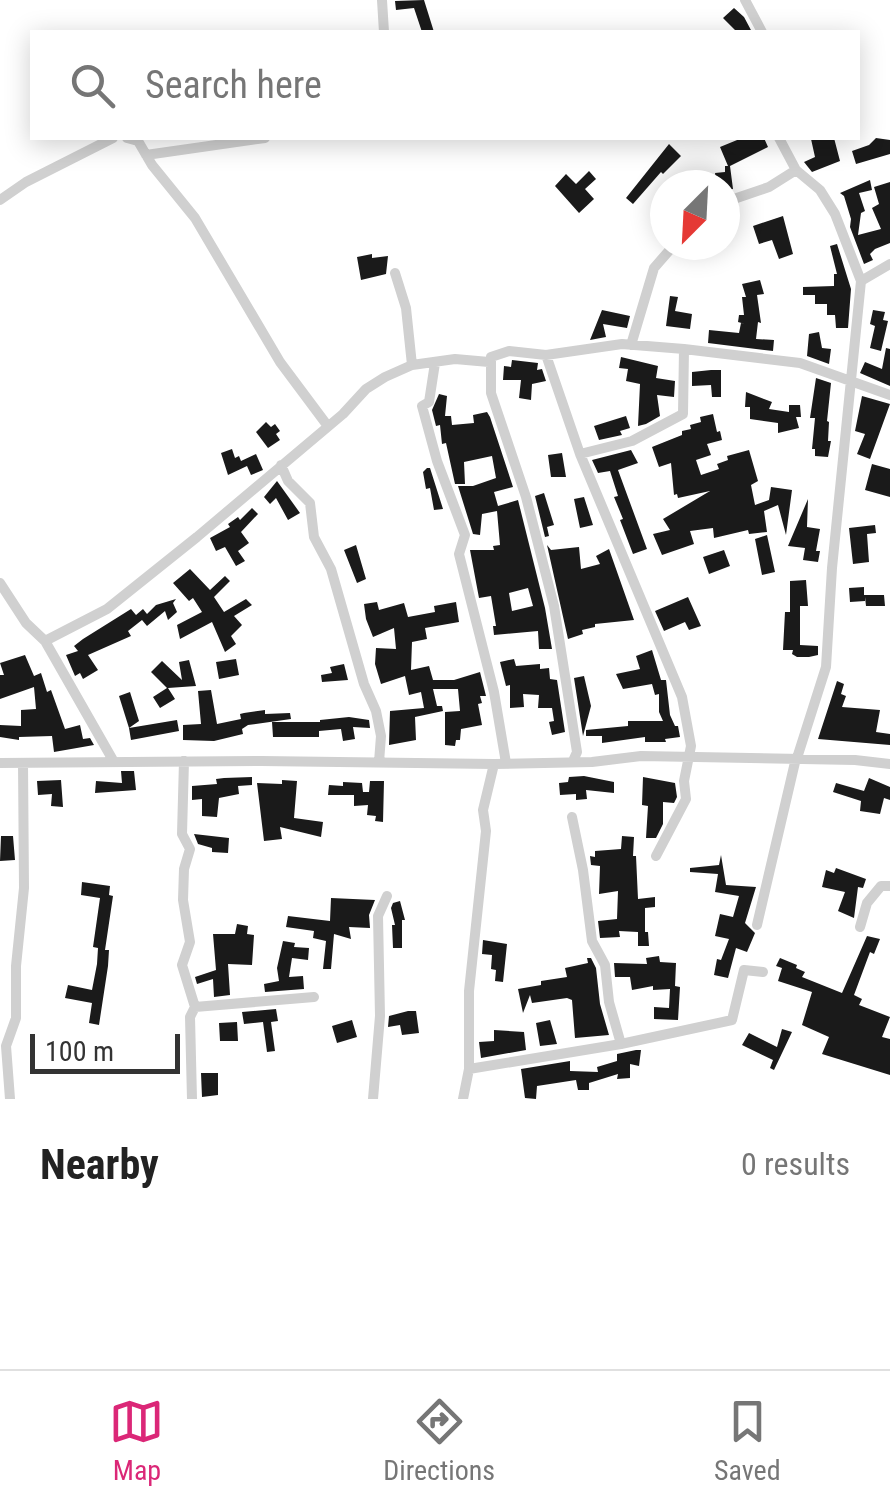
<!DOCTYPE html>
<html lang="en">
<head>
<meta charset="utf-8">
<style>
	body { margin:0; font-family:"Roboto Condensed",sans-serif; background:#f2f2f2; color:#222 }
	.compass { position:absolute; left:650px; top:170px; width:90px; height:90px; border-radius:50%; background:#fff; box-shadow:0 5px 25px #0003; rotate:204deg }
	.scale { position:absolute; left:30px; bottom:25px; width:150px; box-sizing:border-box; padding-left:10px; border:5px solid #333; border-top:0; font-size:28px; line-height:35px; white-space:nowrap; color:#333; -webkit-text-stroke:8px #fff; paint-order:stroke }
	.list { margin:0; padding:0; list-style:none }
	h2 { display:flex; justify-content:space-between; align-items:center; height:130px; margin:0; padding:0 40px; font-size:42px }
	h2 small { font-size:32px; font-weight:400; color:#767676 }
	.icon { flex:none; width:55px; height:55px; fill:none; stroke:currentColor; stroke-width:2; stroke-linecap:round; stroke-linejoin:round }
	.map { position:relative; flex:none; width:890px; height:1099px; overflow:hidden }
	.search { position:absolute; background:#fff; box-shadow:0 5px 25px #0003; left:30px; right:30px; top:30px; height:110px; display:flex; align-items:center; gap:25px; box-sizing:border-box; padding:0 35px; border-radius:0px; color:#767676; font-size:38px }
	.sheet { height:270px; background:#fff }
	nav { display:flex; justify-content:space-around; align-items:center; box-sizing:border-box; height:140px; border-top:2px solid #e0e0e0; background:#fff; font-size:28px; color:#767676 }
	nav a { display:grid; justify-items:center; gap:5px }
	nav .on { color:#db2777 }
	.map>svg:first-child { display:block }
</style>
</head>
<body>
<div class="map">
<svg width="890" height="1099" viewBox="0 0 890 1099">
	<rect width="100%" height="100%" fill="#fff"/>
	<path fill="#1a1a1a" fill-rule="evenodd" d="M424,0l10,32h-12l-8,-24 -18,2 -1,-9z
		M734,8l10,9 8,15h-15l-14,-14z
		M742,138h22l4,9 -38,19 3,23 -8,1v-5h-8l-2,-12 10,-1v-6h3l-8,-19z
		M834,138l6,23 -28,11 -8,-10 11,-5 -4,-18z
		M876,138l14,2v14l-34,10 -4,-13 17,-6z
		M669,144l12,12 -18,18 -2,-2 -28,32 -7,-6z
		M589,171l7,8 -11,10 9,10 -15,14 -24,-27 11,-12 10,10z
		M870,180l2,10 -13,3 6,18 -4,2 -3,22 23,-6 -9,-21 7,-4 -5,-17 16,-5v61l-15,6 -5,5 3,6 -9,4 -14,-37 1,-8 -7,-23 -4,-3z
		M783,216l10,38 -14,5 -7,-19 -13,4 -6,-18z
		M837,244l14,45 -3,39h-12l-1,-13h-8v-11h-12v-9h-12v-8l31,-1v-12h3l-7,-28z
		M372,254v4l16,-2 -2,18 -25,6 -4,-23z
		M760,280l4,14 -7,1 4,28 -3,-1 -2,17 18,1 -1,11 -65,-8 1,-13 30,3 2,-10 4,1 -7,-2 1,-7h5l-2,-18h4l-4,-13z
		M670,296l8,1 -3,14 17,3 -2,15 -24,-3z
		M602,310l28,6 -3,12 -24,-4 3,13 -16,3z
		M873,310l12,2 -2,8 5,1 -7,30 -11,-3 5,-22 -5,-2z
		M819,332l3,16 9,1 -2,15 -22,-8 2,-22z
		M886,348l4,1v37l-30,-13 5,-11 17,7z
		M621,357l37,9 -2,12 19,3 -1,16 -17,-2 3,21 -14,8 -8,2 2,-42 -14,-3 2,-12 -9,-1z
		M512,360l26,3 -1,7 5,-1 4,12 -14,3 -1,16 -12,-2 2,-18h-18l1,-14 7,1z
		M711,370h10v27h-9l-1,-12 -19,1v-14z
		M816,378l15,5 -4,38 2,1 -1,19h3l-3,16 -13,-1v-7h-3l3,-31h-5z
		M746,392l26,10 -3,7 20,3v-7h11l1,12h-5l3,11 -21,5v-10l-28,-4v-12h-5z
		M439,394l8,2 -2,20h6l1,9 22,-2 -1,-8 14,-3 3,5 23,70 -19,5 4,14 20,-6 27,108 7,41h-13l-1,-18 -44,4 -1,-9h3l-5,-30 -12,2 -9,-48h24l-1,-4 7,-1 -3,-34 -15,3 -2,21 -7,-1 -15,-48h15l23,-8 -4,-22 -28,6 1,22h-10l-9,-41 -4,1 -2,-19 -4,1 -4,-16zM528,588l5,18 -21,5 -3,-18z
		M862,396l28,8 -20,55 -13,-5 8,-20 -10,-3z
		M713,414l4,18 3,-1 2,9 -15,4 4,11 -15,5 5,15 18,-6 -2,-5 11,-4 -1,-4 22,-6 9,31 -7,4 4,20 14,-5 2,-13 21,3 -6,45 -8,-30 -14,6 3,21 -18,2 -1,-4 -34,8 -1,-10 -23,3 4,13 -32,11 -9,-21 17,-4 -7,-11 47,-28 -32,7 -1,-4 -3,1 -3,-32 -12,4 -7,-20 30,-12v-4l9,-2 -1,-4 11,-3 -1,-5z
		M626,416l4,12 -10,3 2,4 -23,5 -5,-14z
		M266,422l5,5 4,-3 5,7 -4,3 4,6 -12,8 -12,-16z
		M232,449l3,9 4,-2 2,5 15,-7 7,16 -12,5 -4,-9 -19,9 -7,-22z
		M631,450l7,13 -20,7 29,79 -14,5 -13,-34 3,-1 -9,-22 4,-1 -8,-25 -12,2 -6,-13z
		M562,453l4,24h-15l-3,-22z
		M872,464l18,5v28l-25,-7z
		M427,468h3l13,41 -9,1 -4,-22 -4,1 -3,-17z
		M277,481l23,32 -12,7 -12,-22 -6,6 -6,-7z
		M544,493l10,32 -7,2 2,9 -4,1 -10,-41z
		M584,497l9,28 -13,3 -6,-29z
		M808,499l-1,28 13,2 -4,22h4l-2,11 -15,-2 2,-12 -17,-2z
		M252,508l6,6 -17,18 8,11 -11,8 7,10 -9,5 -11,-19 -9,4 -6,-13 20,-11 -2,-3 10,-7 2,3z
		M875,525l1,8 -9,1 2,28 -16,2 -4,-36z
		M767,535l8,37 -13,3 -7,-36z
		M356,545l10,34 -9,4 -13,-33z
		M547,545l4,5 28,-3 2,22 19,-5 -4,-8 13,-7 25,71 -39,4v3l-13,3 1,4 -15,5z
		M724,550l6,16 -21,8 -6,-17z
		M190,569l20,21 15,-14 5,5 -16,16 10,15 22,-13 6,6 -18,11 8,9 -11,11 5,8 -11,8 -13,-30 -32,17 -3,-14 25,-13 -9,-14 -4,3 -16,-18z
		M806,580l2,26h-8v39l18,1v9l-9,2h-12l-5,-3 1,-4h-10l2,-38h5v-31z
		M864,587v8h20l1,11h-19l-1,-9v4l-15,1 -1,-14z
		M688,597l13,29 -12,4 -4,-8 -21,9 -9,-20z
		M176,599l-3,4 4,9 -9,8 -3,-9 -18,15 -5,-6 -14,11 3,5 -43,19 10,15 -15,9 -3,-6 -5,3 -9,-21 12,-4 -4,-5 9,-7 48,-30 5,6 7,-6 4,5 9,-9z
		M377,602l2,8 25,-7 4,14 27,-5 -1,-6 22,-4 3,20 -34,6 2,11 -15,3 -1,28 18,-4 4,14h21l26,-8 6,24h-6l2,7 -4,1 4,21 -21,4 -1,11h-4l-1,6 -10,-1v-33l15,-1 -2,-22h-25l4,17h5l1,5 -28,6 1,23 -27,5 1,-34 34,-3 -3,-16 -12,3 -4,-19 -24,8 -6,-20 1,-16 20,1 -2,-21 -21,9 -7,-18 -2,-15z
		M652,650l9,30h5l4,35 5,11h3l2,11 -15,2 1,3h-21v-5l-43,6v-7h-16v-6l42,-4v-5h35l-4,-9v-18l-4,1 -3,-11 -29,5 -7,-15 24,-5 -4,-13z
		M25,655l9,21 7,-3 6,19 4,-2 14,39 15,-4 3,14 7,-1 4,7 -40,7 -2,-16 -33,1v3l-19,-3v-12l21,1v-16l15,-1 -2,-22 -34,12v-24h4l-4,-12z
		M236,659l3,16 -20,4 -3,-17z
		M514,659l2,7 24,-2v5l9,-1 1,11 7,1 8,52 -13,3 -3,-13 5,-1 -2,-13h-14l1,-13 -16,-1 1,13 -14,1v-23l-4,1 -6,-24z
		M189,660l7,26 -28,2 7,11 -15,9 -7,-11 14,-9 -16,-16 11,-11 20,19 -3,-18z
		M344,664l4,16 -26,2 -1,-7 11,-2 -2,-6z
		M584,676l7,30 -8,30 -9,-58z
		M837,681l7,3 -3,10 5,2 -4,11 38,3 -4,22 14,2v11l-72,-6z
		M211,690l6,34 24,-5 -1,-5 4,-1 21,-3v4l25,-1 1,6 -43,6 -6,4 1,5 -29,7 -31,-1v-15l18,-1 -3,-33z
		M130,692l9,29 -10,7 -10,-32z
		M349,717l20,3 1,8 -17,-1 2,12 -12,2 -2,-12 -22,2v6h-46l-1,-15h48v-2z
		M177,720l2,11 -48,9 -2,-12z
		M121,771h13l2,19 -41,3 1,-12 26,2z
		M584,776l30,6v11l-28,-3 1,9 -11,1v-6l-16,1 -1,-12 9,-1 1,-5z
		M252,777v8l-14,1 1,8 -20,4 -2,19 -15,-1v-17l-10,1v-14l25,-2 -1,-5 8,-1z
		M643,777l32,6 2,14 -3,6 -11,-1v22l-7,14h-10l2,-32 -6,-1z
		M869,778l21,9v13l-6,-2 -4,16 -20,-3 1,-10 -28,-9 3,-9 28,8z
		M61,780l2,27 -12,-1 1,-12 -14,1 -1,-14z
		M282,780l15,1 -3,37 29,4 -2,15 -41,-10 2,12 -18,2 -7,-58 25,1z
		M370,781h14l-1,41 -8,-1 1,-5 -9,-1 1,-10 -14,1v-11h-26l1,-10 14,1v-4l19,1 1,9h6z
		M194,834l35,4 -1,15 -16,-1v-4l-14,-4z
		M1,836h12l2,24 -15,1z
		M622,836l12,1 -1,19h3l2,43 17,-2v10l-10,1v24h3l1,14h-11v-14l-19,-1 1,6 -20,1 -2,-17 19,-2 1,-28 -19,3 1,-28 -9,-1 -1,-9 5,1v-6l26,-2z
		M721,855l5,30 30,2 -11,36 10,10 -8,19 -11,-4 -8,30 -14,-3 3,-16 4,1 8,-21 -14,-3 5,-22 13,3 6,-21 -24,-4 3,-18 -28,-2v-4l29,-3z
		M836,868l30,11 -3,9 -5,-1 -4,31 -16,-7 7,-19 -23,-5 4,-17 8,3z
		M82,882l28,4 -1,9 4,1 -8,54h4l-1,16 -9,59 -10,-2 3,-20 -27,-5 3,-13 24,5 5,-26 1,-16 -5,-1 7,-49 -19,-3z
		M331,898l44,2 -6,15 1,13 -21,-1 2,12 -17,-5 -3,35h-8l3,-28 -13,-3 1,-7 -28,-4 2,-11 42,5z
		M400,901l5,19h-3v28h-9l-1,-23h3l-4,-17 2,-5z
		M237,924l11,2 -1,8 7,1 -2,30 -24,-1 2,31 -16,2 -1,-18 -16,5 -2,-7 21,-7 -3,-36h22z
		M867,936l13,3 -6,15 -4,-2 -16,43 8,4 -3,6 31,12 -8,20 8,2v36l-68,-21 7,-17 -27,-12 10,-33 -34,-11 4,-13 -6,-2 4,-8 17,7 -1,3 9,4 -3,5 40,16z
		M483,940l24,4 -4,38 -8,-1 1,-11 -5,-1 1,-14 -10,-1z
		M283,941l12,2 -1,4 15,1 -1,12 -16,-2 -3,19 14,-1 1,13 -39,3 -1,-8 15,-3 -2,-13z
		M659,956l1,6 16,1 -1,23 5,1 -2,33 -24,-1v-12l15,1 1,-19 -17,1v-4l-21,4 -2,-13h-15l-1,-14 33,1 -1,-6z
		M587,958h4l5,10 4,36 9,31 -34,3 -3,-38 -5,-2 -35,5 -2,-8 -7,18 -5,-24 23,-4v-4l26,-4 -2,-9 23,-5z
		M276,1009l2,12 -7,1 4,29 -8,1 -4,-30 -19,2 -2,-12z
		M408,1011h8l3,22 -17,2 -2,-10 -12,2 1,-11z
		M352,1020l5,17 -20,6 -5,-17z
		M550,1020l7,24 -17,2 -4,-23z
		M237,1022l1,19h-18l-1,-18z
		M782,1029l10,3 -18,38 -4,-2 3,-8 -31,-15 7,-12 28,14z
		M494,1030l30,2 2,18 -45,8 -2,-16 15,-1z
		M636,1050h5l-2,16 -9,-2v14l-13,1 1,-5 -29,9v7h-11l-2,-10 -39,6 -1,13 -11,-1 -4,-29 49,-8v10l28,1 -1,-5 20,-6v-7z
		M201,1073h17v22l-16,2z"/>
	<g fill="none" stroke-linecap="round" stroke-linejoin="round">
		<path stroke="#d0d0d0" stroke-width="10" d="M382,0l2,32
			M745,0l17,32
			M127,138l11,3 14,24 43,53 85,144 47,63
			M779,138l17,32 24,20 15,24 26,67 -29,287 -6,99 -29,91
			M146,155l119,-17
			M0,200l26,-18 87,-44
			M725,202l44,-15 27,-17
			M395,273l11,35 6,57
			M861,281l29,-17
			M631,345l23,-77 20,-23
			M546,355l34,99 102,243 9,49 -7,35 2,18 -30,57
			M435,363l-6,39 -7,4 15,55 28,74 -6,19 35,138 12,71
			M580,454l52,-13 51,-27 1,-65
			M281,465l7,16 22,22 4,34 17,32 33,115 12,27 5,25 -2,26
			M0,583l26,40 19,18 69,121
			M45,641l62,-32 90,-72 146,-123 23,-25 19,-12 27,-12 43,-6 34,3
			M184,761l-2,73 8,15 -6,20 -1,31 7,42 -8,23 13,42 -5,10 2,82
			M573,761l4,-9 -23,-146 -28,-109 -35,-104v-36l18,-6 37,4 76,-11 62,5 116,14 90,32
			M0,763l261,-2 233,3
			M572,817l11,53 9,71 13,24 4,37 12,42
			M757,925l39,-167
			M860,927l7,-24 14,-17h9
			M763,972l-19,-2 -12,50 -111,24 -152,25v-78l17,-160 -3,-21 11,-46 98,-2 49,-6 214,4 35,4
			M195,1007l119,-10
			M10,1099l-4,-53 10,-28v-52l8,-78 -1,-125
			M373,1099l7,-83 -2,-100 9,-20
			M463,1099l6,-30"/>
	</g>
</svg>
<svg class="compass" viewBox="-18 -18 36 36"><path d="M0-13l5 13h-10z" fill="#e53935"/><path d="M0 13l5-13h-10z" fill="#767676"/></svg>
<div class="scale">100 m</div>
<div class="search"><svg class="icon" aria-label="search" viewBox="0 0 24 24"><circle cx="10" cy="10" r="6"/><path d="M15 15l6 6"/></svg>Search here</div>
</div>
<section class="sheet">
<h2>Nearby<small>0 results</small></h2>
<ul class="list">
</ul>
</section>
<nav>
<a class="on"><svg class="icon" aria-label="map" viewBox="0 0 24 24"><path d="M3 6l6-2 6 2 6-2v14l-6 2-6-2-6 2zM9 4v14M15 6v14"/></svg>Map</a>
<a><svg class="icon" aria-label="directions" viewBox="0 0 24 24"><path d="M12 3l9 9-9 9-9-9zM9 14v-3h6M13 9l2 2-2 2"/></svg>Directions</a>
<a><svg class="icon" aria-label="saved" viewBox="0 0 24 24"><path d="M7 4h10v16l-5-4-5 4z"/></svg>Saved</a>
</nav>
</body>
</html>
